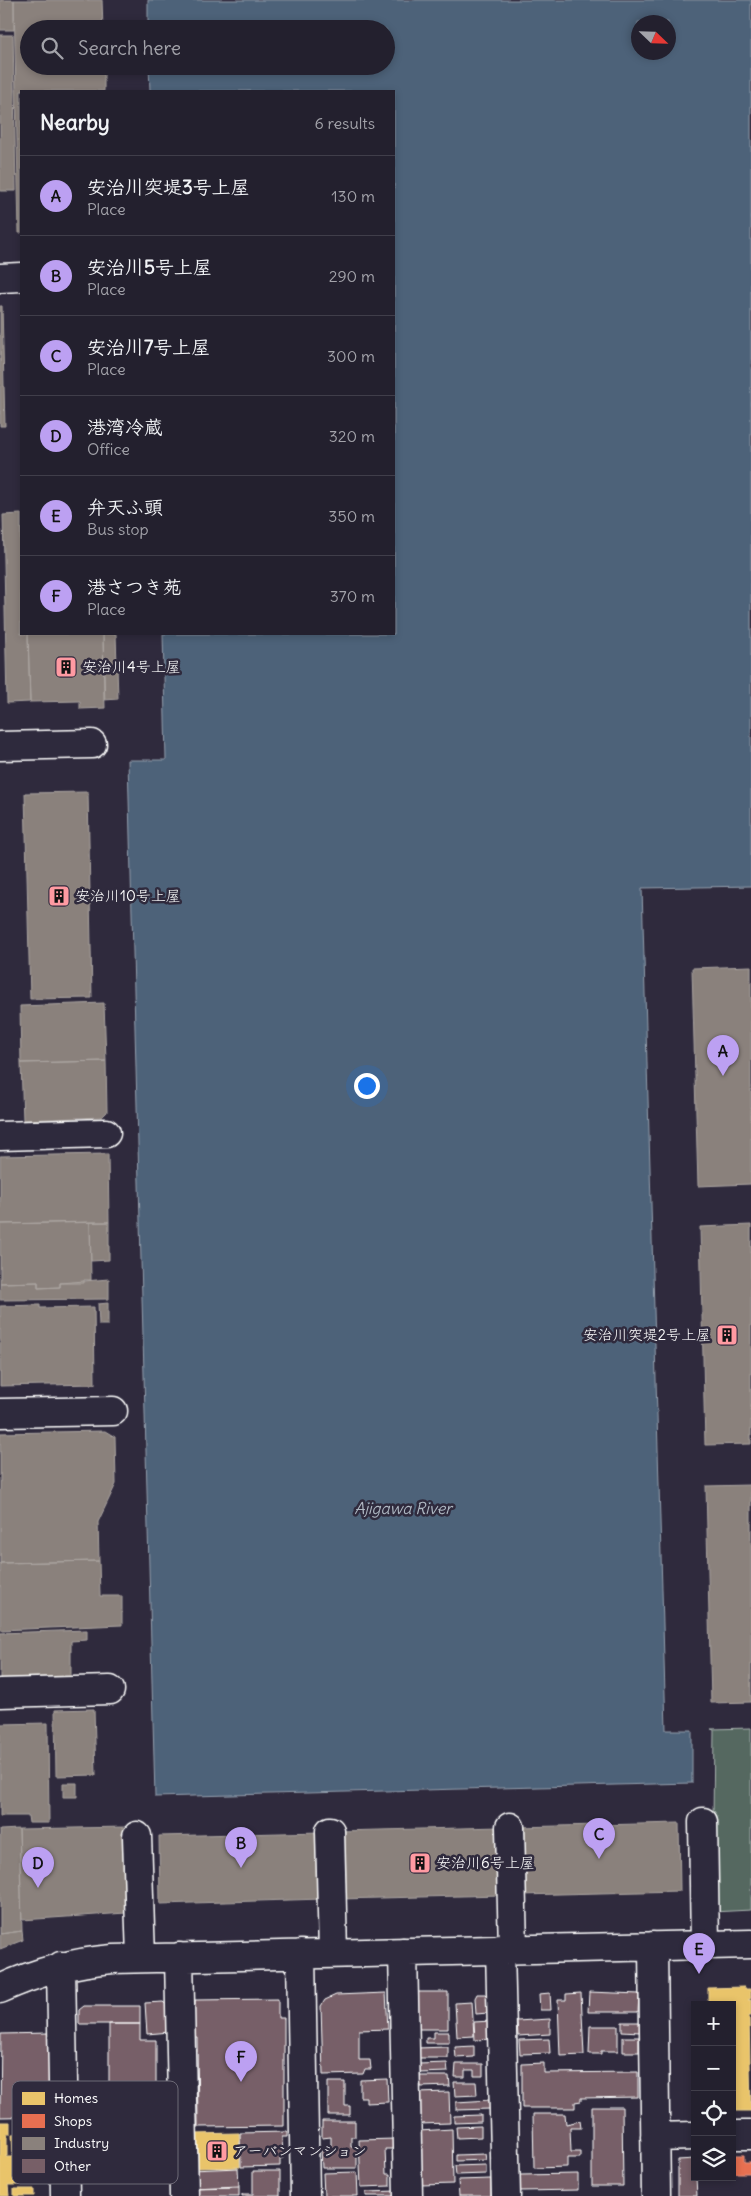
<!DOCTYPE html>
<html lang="en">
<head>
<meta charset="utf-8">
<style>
	body { margin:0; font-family:Delius,"Klee One",sans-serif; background:#2b2836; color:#f1f3f6 }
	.controls { position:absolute; right:15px; bottom:15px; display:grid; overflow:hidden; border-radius:0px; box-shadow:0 2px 8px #0003 }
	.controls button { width:45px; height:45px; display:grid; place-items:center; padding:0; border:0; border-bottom:1px solid #403e4a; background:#23202e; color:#f1f3f6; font:25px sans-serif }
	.compass { position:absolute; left:631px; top:15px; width:45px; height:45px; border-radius:50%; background:#23202e; box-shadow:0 2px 8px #0003; rotate:113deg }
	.you { position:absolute; left:366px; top:1085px; width:18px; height:18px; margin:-12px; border:4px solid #fff; border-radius:50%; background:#1a73e8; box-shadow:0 0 0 8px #1a73e833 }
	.badge { display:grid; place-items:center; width:32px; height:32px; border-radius:50%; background:#bca0f2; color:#111; font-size:16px; font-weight:700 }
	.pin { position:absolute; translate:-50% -41px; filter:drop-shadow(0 1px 2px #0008) }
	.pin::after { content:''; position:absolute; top:26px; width:18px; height:15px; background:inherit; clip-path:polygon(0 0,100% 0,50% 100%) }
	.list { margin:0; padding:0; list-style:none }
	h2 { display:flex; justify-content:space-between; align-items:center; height:65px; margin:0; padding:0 20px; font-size:21px }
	h2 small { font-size:16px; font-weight:400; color:#a3a3aa }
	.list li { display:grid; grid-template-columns:32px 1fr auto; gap:15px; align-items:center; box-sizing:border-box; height:80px; padding:0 20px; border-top:1px solid #403e4a }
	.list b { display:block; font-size:19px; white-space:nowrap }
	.list p { margin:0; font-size:16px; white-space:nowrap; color:#a3a3aa }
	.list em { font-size:16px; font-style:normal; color:#a3a3aa }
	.icon { flex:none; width:28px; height:28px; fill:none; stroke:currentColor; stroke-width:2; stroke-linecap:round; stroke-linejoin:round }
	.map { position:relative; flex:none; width:751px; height:2196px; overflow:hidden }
	.search { position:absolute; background:#23202e; box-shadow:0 2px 8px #0003; left:20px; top:20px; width:375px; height:55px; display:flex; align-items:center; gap:12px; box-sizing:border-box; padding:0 18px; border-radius:28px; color:#a3a3aa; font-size:19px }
	.panel { position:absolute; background:#23202e; box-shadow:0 2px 8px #0003; left:20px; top:90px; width:375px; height:545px; border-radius:0px }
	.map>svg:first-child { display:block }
</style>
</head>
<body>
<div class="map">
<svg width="751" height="2196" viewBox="0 0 751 2196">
	<rect width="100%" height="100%" fill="#2f2a3d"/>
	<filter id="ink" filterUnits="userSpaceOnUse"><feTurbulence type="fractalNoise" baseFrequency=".02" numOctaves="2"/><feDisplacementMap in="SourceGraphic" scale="10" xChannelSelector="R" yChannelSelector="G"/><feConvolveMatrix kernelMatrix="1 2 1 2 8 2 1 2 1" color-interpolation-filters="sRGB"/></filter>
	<g filter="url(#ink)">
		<path fill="#556861" stroke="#aab4b0" d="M751,1728v182l-39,2 2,-182 -3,-1z"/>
		<path fill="#4e6279" stroke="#95a1af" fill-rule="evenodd" d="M148,0h603v886l-109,2 24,842h26v53l-537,14 -27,-1037h38l-3,-126h231v-543h-244l-1,-25h237v-37h-238zM638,22h30v30h-30z"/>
		<path fill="#e9c46a" stroke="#f0d697" d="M744,1987v2h6l1,9 -3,2h3v16h-2l2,95h-19v-106h-24v-17z
			M0,2122h10v12h-3v23h6l-1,-23 17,-1v4l13,-1 2,36 -24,1v12h-12l1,11h-9z
			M239,2133l1,34 -45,1 -1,-34z
			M14,2189h20v7h-20z"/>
		<path fill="#e76f51" stroke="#ee9a85" d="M732,2155h12v7h7v11h-19z"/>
		<path fill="#8a817c" stroke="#ada7a3" d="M0,0h14v30h-14z
			M14,0h88l1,29h-74v37h75v25h-83v142h-2z
			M0,35h13l3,156h-16z
			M0,306h2l3,120h-5z
			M21,514v120h7l2,68 -23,1 -4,-188z
			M28,634h75l2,74 -25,1v-8l-50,1z
			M103,634h13l2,65 -14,1z
			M88,792l4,206 -62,1 -5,-206z
			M751,966v218l-53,2 -6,-218z
			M104,1003l2,58 -85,2 -1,-57z
			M106,1061l1,51 -5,5 -79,3 -2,-57z
			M108,1154l1,68 -109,2v-68z
			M90,1222l1,58h-7v3h-24v4l-22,1v-6l-38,1v-59z
			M90,1222h19v38l-18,1z
			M751,1225v219l-46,1 -5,-218z
			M109,1279v20l-109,1v-17l38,-1v6l22,-1v-4z
			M108,1303v22h-9l-1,-21z
			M40,1305v3l54,-1 1,77 -95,2v-80z
			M105,1431l10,6 1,47 -18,38 1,39 -99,2v-130z
			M751,1485v217l-40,1 -5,-217z
			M99,1561l1,35h22v29l-122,5v-67z
			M87,1630v10l-16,1v37l-71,2v-47z
			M94,1709l2,66 -40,1 -1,-66z
			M48,1723l1,100h-20l-1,-7h-28v-92z
			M63,1783h14v14h-14z
			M679,1823l1,68 -160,4 -2,-68z
			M126,1827v86l-104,7 -3,-91z
			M501,1827l1,68 -162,4 -1,-68z
			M19,1829l3,102 -22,3v-104z
			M322,1832l1,67 -163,5 -1,-68z
			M22,1931l1,9 -23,9v-15z"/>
		<path fill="#775f67" stroke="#fff" d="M418,1992h30v37h-33v-34z
			M589,1992l50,2 -1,18h-50z
			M386,1993l2,36 -29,1v30h11l1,9h-6l-2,5 -40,1 -2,-69 4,-6 11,-5z
			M550,1993l1,17h-11l-1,-16z
			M581,1993l3,62 -24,1 -2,-56h8v-6z
			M477,1994h8l2,2 1,17 -12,1 -1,-16z
			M278,1999v19h6v108l-86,1 -1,-90h-6v-31l4,-1v-5z
			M163,2002l5,4 2,26 -23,2 -2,-31z
			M472,2002l2,34 -17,1 -2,-34z
			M84,2006h56v18h-61v-14z
			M550,2019v15l-32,2 -1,-15z
			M491,2021v18l-16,1 -1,-18z
			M622,2022h18v10l-18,-1z
			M109,2024h31v16h16v121h-47z
			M590,2026h28v25h-17v3h-12z
			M434,2032h15v11h-23v-5h8z
			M49,2033l2,83 -51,1 1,-83z
			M623,2037h16v15h-16z
			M549,2039l1,14 -30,1 -1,-14z
			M474,2046v11l-18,1 -1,-11z
			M448,2047v11h-31v-10z
			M447,2063l1,9 -29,1v-9z
			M544,2063v10l94,-1v25l-57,1v3l-6,1v6h-53v-44z
			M456,2064h27v12h-9v-6h-9v7h-10z
			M420,2076h29l1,10 -29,1z
			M387,2079l1,23 -22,1v-6h-6v-17z
			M328,2082h17v24h5v9h-22z
			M454,2082h22l1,13 -22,1z
			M449,2092l1,31 -31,1 -1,-31z
			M490,2100v9l-34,1v-8z
			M592,2107h30l1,79h-31z
			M533,2114h32l1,10 14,-3 1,7h-11l1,24h9v6h-13v9l-33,1z
			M481,2115v7l-27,1v-7z
			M322,2121h33v16h-4v10h6v21h-35l-1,-19h10v-12l-9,1z
			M481,2126v11l-24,1 -1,-11z
			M452,2129l1,55 -32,1 -2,-54z
			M287,2132v5h-5l1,21 -3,1v7l-39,1 -1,-34z
			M395,2139v10h-10l1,25h4v12l-29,1 -2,-47z
			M485,2154l1,6 -30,1v-6z
			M695,2159l2,37h-19v-36z
			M486,2165v9l-30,1 -1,-9z
			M238,2168l1,18 -46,2 -1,-18z
			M253,2171h27v25h-38v-2h11z
			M357,2172l1,24h-34l-1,-23z
			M578,2174v16l-58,1v-16z
			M491,2179v17h-32l-1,-16z
			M239,2187v9h-46v-8z
			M398,2191l1,5h-33v-4z"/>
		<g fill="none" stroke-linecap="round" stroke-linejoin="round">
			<g stroke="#fff" stroke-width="31">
				<path id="minor" d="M0,278l21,-1
					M0,746l92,-2
					M0,1136l106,-3
					M0,1413l113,-2
					M0,1693l110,-3
					M703,1822l2,123
					M510,1827l3,122
					M330,1831l3,122
					M137,1836l4,122
					M653,1946l3,250
					M500,1949l6,247
					M403,1952l5,244
					M301,1954l4,242
					M179,1957l5,239
					M61,1966l4,230
					M0,1989c37,-17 72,-27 113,-30l638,-15
					M732,2135h19
					M655,2137l40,-1"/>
			</g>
			<use href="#minor" stroke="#2f2a3d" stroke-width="28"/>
		</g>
	</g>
	<defs>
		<g id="building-square" transform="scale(1.125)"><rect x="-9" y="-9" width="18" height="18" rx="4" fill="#ff9aa2" stroke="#2f2a3d"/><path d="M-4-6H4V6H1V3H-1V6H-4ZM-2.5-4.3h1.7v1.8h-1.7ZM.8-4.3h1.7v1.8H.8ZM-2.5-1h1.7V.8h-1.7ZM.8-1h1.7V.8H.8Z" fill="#111"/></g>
	</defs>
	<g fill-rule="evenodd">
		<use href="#building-square" x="66" y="667"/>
		<use href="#building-square" x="59" y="896"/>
		<use href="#building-square" x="727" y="1335"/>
		<use href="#building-square" x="420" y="1863"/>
		<use href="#building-square" x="217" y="2151"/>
	</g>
	<g text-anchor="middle" stroke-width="5" stroke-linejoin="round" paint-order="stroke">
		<g font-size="15" fill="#fff" stroke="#2f2a3d" text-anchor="start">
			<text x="82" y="672">安治川4号上屋</text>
			<text x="75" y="901">安治川10号上屋</text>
			<text x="711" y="1340" text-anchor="end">安治川突堤2号上屋</text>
			<text x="436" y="1868">安治川6号上屋</text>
			<text x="233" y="2156">アーバンマンション</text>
		</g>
		<g font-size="16" font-style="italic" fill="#afb8c3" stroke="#2f2a3d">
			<text x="403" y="1514">Ajigawa River</text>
		</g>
	</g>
	<rect x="12" y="2081" width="166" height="103" rx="8" fill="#2f2a3d" stroke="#6d6a77" stroke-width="1"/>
	<rect x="22" y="2092" width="23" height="13" fill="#e9c46a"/>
	<rect x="22" y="2114" width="23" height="14" fill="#e76f51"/>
	<rect x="22" y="2137" width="23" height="13" fill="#8a817c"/>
	<rect x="22" y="2159" width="23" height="14" fill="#775f67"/>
	<g font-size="14" fill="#fff">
		<text x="54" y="2103">Homes</text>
		<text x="54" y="2126">Shops</text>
		<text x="54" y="2148">Industry</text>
		<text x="54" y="2171">Other</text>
	</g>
</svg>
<div class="controls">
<button>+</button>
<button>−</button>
<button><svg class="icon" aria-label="locate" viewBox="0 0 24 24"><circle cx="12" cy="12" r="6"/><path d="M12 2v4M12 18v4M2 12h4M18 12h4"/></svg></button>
<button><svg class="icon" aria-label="layers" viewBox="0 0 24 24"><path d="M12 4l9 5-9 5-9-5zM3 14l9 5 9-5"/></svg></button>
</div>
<svg class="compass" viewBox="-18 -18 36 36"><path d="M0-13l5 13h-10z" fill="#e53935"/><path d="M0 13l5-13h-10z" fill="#a3a3aa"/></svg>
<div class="you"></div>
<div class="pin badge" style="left:723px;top:1076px">A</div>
<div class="pin badge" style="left:241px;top:1868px">B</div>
<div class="pin badge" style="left:599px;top:1859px">C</div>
<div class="pin badge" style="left:38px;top:1888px">D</div>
<div class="pin badge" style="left:699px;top:1974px">E</div>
<div class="pin badge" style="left:241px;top:2082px">F</div>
<div class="search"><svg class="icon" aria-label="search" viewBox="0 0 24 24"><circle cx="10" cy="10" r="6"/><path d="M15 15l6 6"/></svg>Search here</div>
<section class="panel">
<h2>Nearby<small>6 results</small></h2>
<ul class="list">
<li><span class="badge">A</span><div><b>安治川突堤3号上屋</b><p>Place</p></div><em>130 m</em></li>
<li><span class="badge">B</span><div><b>安治川5号上屋</b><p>Place</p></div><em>290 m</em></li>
<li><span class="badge">C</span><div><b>安治川7号上屋</b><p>Place</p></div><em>300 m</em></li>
<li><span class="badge">D</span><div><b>港湾冷蔵</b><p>Office</p></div><em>320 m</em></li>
<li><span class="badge">E</span><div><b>弁天ふ頭</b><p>Bus stop</p></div><em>350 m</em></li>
<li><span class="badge">F</span><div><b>港さつき苑</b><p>Place</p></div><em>370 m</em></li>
</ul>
</section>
</div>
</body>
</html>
